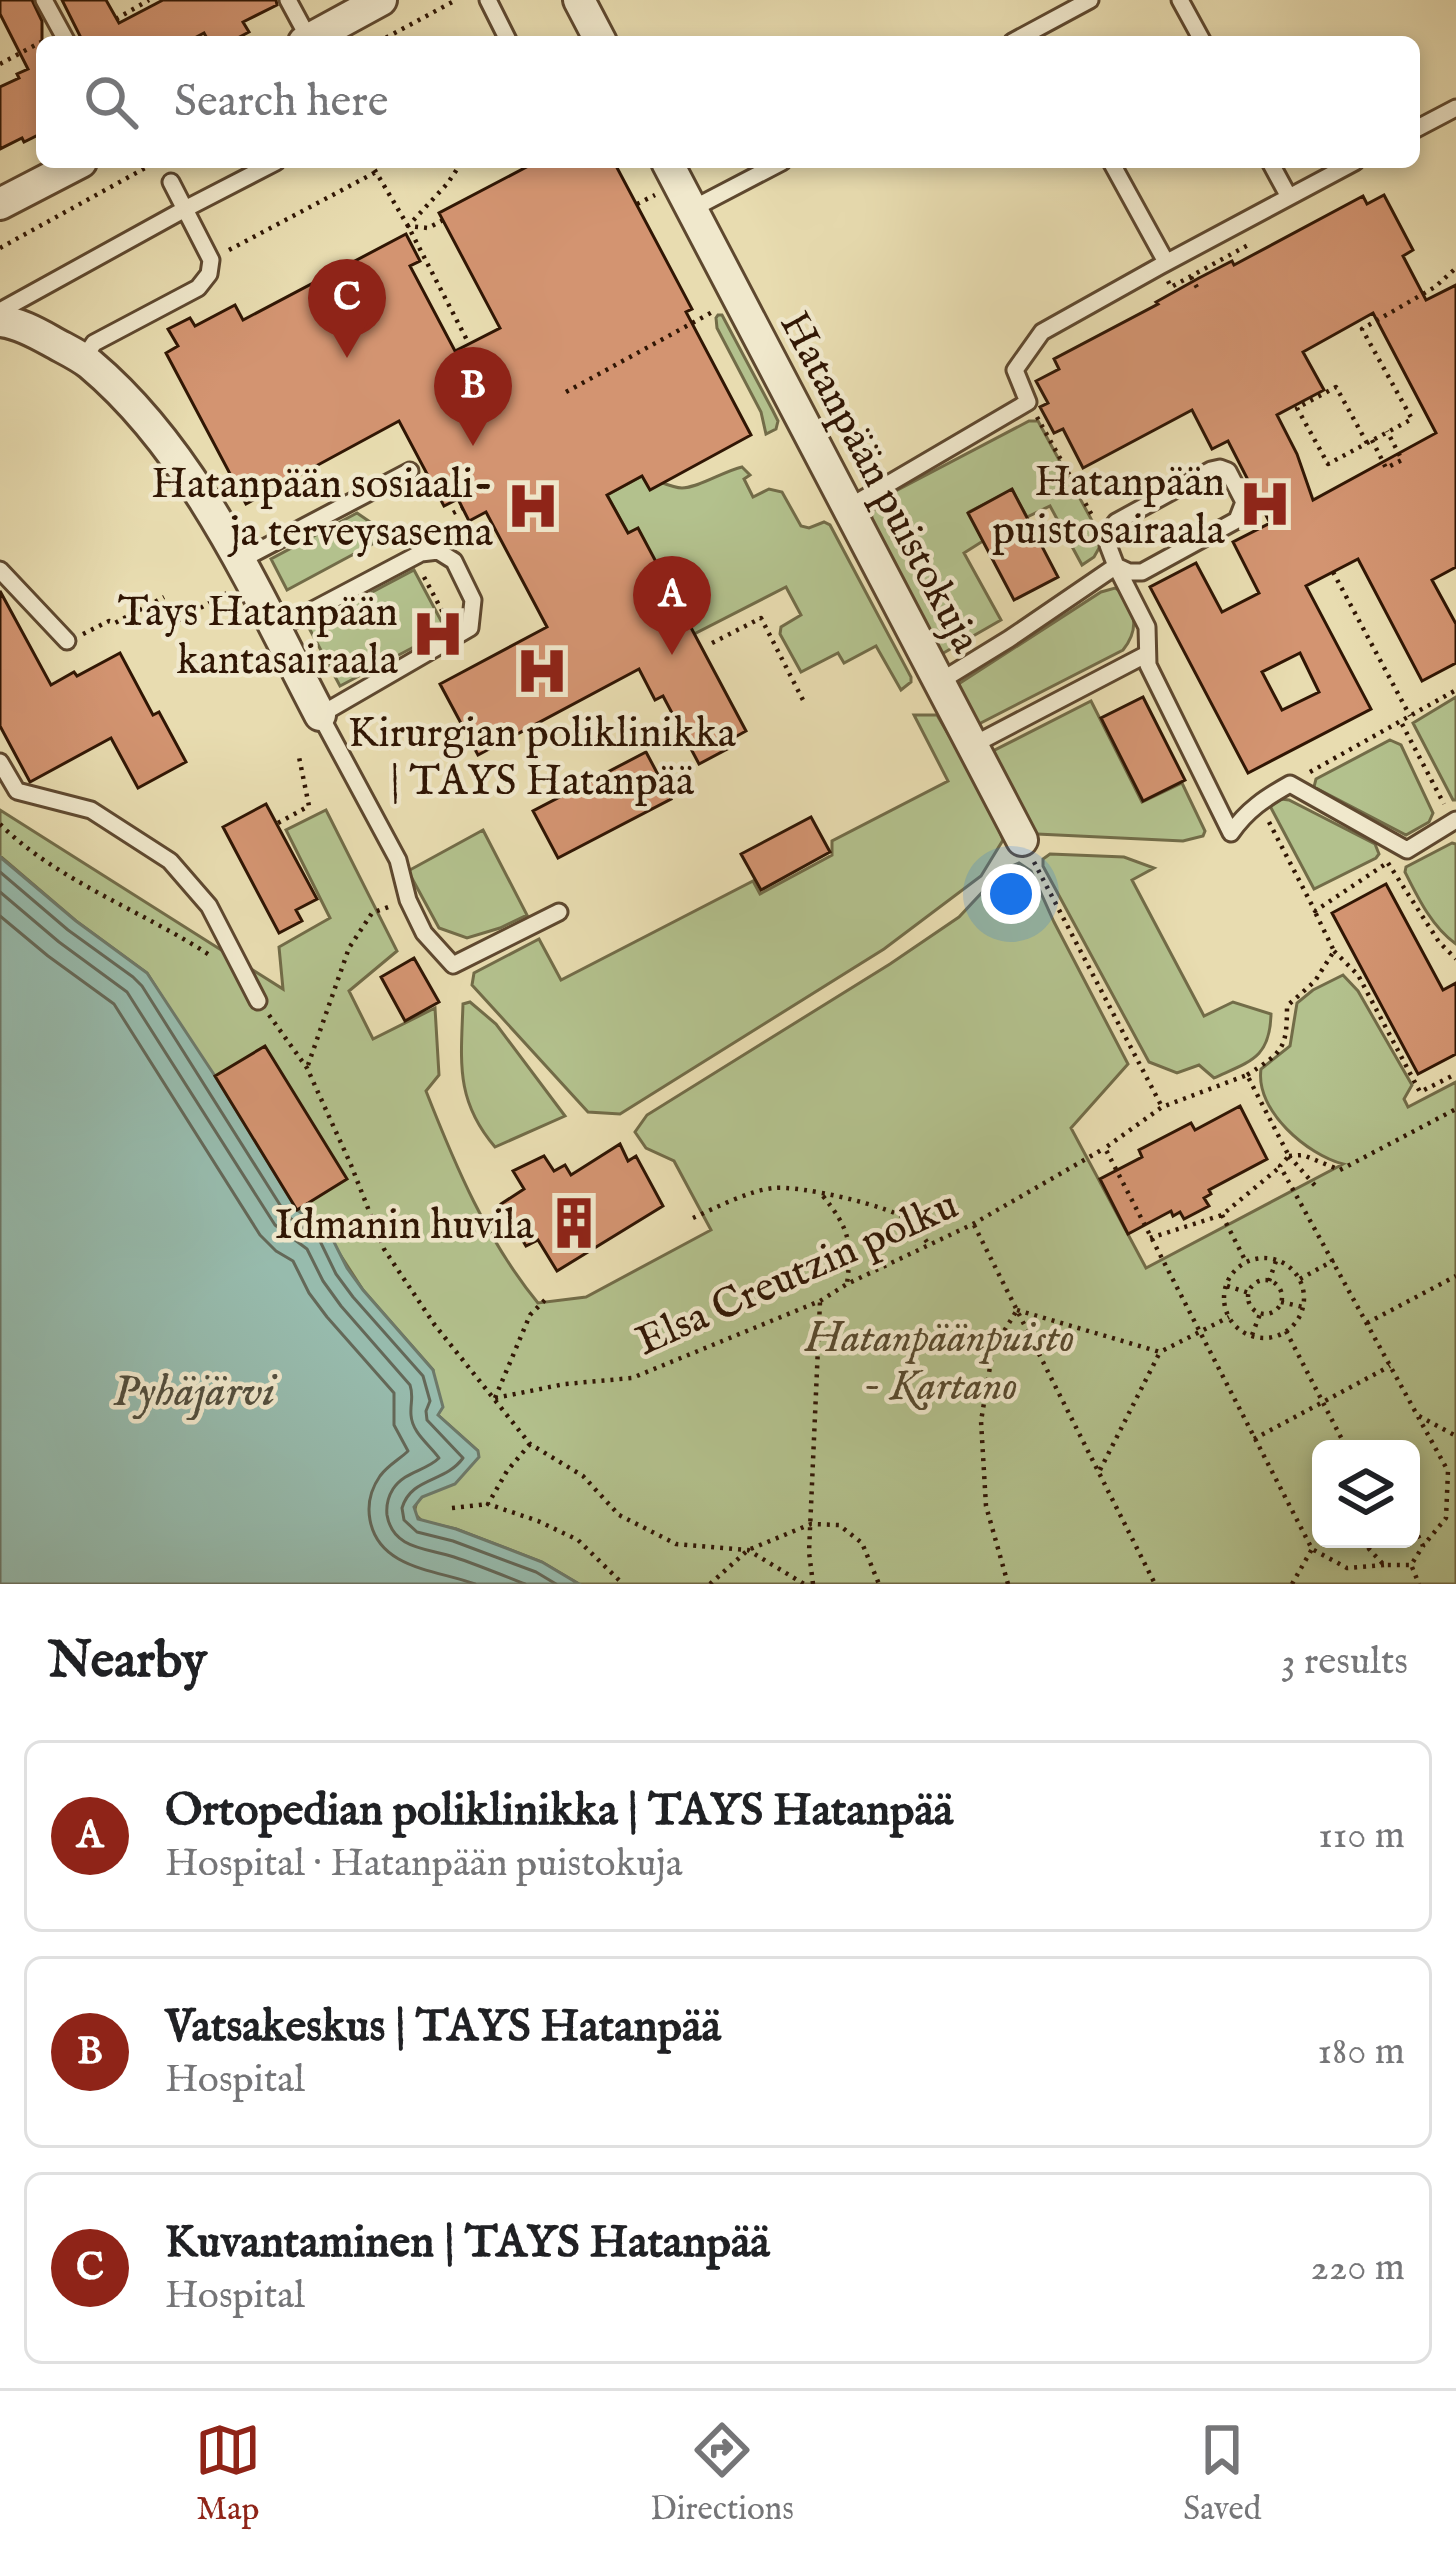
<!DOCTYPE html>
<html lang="en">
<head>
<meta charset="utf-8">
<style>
	body { margin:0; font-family:"IM FELL English",serif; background:#f2f2f2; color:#202124 }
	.controls { position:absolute; right:36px; bottom:36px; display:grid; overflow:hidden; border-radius:18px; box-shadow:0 6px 18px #0003 }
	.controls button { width:108px; height:108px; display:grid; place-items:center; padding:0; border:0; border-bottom:3px solid #e0e0e0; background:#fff; color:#202124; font:60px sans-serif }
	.you { position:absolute; left:1011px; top:894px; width:42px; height:42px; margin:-30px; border:9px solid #fff; border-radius:50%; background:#1a73e8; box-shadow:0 0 0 18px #1a73e833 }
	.badge { display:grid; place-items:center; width:78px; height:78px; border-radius:50%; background:#8f2418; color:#fff; font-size:39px; font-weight:700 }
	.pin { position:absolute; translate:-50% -99px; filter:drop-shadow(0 3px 6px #0008) }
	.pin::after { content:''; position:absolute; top:63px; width:42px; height:36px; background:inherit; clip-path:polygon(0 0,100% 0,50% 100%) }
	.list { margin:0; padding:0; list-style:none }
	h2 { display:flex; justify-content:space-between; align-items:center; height:156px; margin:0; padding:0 48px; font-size:51px }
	h2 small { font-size:39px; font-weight:400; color:#757577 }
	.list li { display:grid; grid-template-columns:78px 1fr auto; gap:36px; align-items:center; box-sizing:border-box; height:192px; margin:0 24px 24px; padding:0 24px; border:3px solid #e0e0e0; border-radius:18px }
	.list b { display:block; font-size:45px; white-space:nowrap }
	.list p { margin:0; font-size:39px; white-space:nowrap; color:#757577 }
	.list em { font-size:39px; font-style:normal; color:#757577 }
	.icon { flex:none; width:66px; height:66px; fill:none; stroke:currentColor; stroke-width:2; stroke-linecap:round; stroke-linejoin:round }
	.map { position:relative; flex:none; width:1456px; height:1584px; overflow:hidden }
	.search { position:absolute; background:#fff; box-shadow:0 6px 18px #0003; left:36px; right:36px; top:36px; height:132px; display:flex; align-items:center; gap:30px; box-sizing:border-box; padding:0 42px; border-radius:18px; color:#757577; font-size:45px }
	.sheet { height:804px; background:#fff }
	nav { display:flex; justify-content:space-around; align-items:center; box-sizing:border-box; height:168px; border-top:3px solid #e0e0e0; background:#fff; font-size:33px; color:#757577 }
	nav a { display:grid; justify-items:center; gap:6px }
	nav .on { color:#8f2418 }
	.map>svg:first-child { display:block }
</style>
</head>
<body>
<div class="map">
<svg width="1456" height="1584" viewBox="0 0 1456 1584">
	<rect width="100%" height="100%" fill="#e8dcb0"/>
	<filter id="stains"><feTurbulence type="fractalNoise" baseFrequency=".00167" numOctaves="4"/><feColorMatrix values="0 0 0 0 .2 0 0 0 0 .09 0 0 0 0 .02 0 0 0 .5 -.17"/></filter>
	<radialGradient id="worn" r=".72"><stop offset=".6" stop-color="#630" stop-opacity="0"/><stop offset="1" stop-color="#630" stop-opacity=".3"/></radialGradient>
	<path fill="#b3c18d" stroke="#726c48" stroke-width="3" fill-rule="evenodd" d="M718,315h4l51,96 5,10 -2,8 -10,5 -5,-22 -44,-84 -1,-10z
		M1029,421h9l65,120 -9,16 -12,8 -32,-59 -23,11 -15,-27 -43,22 14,29 -19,12 37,67 -61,35 -69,-131c0,-14 6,-20 17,-29z
		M742,467l8,8 -6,4 9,18 16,-8 13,3 19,34 8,2 15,-6 6,3 81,152v5l-10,8 -25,-44 -32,17 -6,-10 -37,19 -21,-38 1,-7 20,-12 -15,-28 -92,47 -66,-101 -21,-38 35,-19c12,3 30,12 40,12 16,0 42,-17 60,-21z
		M357,513l16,11 5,17 -91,49 -16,-31z
		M414,570l32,60 -106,56 -32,-60z
		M1115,588l10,6c11,22 13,37 -2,56l-150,77 -16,-37 3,-7 141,-91z
		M1456,697v103h-3l-40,-77z
		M1091,701l51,101 40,-19 23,48 -2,5 -20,5 -146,-7 -9,-4 -41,-76z
		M914,715h23l50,85 16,40 -22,36 -97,73 -264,165 -32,-2 -116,-127 2,-12 65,-34 22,41 192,-99 7,13 72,-39v-14l116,-60z
		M1390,740l11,5 32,68 -4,9 -23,13 -92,-48 2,-8z
		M1281,799l8,1 86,44 4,10 -3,4 -62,31 -44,-83z
		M0,810l283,179 -4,-42 51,-29 -44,-88 40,-20 71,141 -48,40 24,48 62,-31 4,67 -13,16c29,74 61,150 112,212l48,-6 125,-67 -37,-69 -28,-13 -11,-16 12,-17 243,-151 69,-47 44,-47 16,-7 12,8 23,51 74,142 -57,64 75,140 197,-104c-35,-9 -88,-53 -82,-95l29,-23 7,-43 16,-13 30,-15 15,16 54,94 -8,14 4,8 48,-25v502h-877l-37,-22 -86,-33 -34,-8 -8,-8 3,-12 60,-51 -39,-35 -5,-45 -70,-80 -42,-65 -24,-15 -150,-237 -71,-52 -76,-65zM1321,1449h90v90h-90z
		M483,830l44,85 -27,13 -33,10 -28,-10 -31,-57z
		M1452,843l4,1v100c-24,-17 -38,-46 -51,-72l1,-5z
		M1050,854l74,3 30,11 -22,12 72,136 29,-14 38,12c-1,44 -20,47 -57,64l-15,-13 -22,8 -28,-11 -106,-196v-7z
		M470,1002l26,22 69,92 -70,31c-40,-47 -34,-85 -32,-143z"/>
	<path fill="#97bbad" stroke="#6e7969" stroke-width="3" d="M0,857l76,64 71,52 68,103 82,134 32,22 18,36 16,22 70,80 10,37 -5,8 40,36 1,6 -24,27 -33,13 -8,10 4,12 38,10 86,33 37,22h-579z"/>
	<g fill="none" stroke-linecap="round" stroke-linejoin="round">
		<path stroke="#646858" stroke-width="3" d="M0,872l68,58 65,47 9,9 145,230 32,23 17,35 17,23 70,79 7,25 -4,10 1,9 36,38c-18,25 -52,19 -61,50l2,12 13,12 36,9 83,31 20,12
			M0,892l59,50 68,50 148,233 32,24 16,32 18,25 69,79c4,12 0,18 1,30 1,18 19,30 28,43 -13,13 -34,13 -46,31 -5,8 -7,16 -6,26 6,35 41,33 67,42 24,8 48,18 71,27
			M0,916l48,40 66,48 146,231 16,16 17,10 16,32 18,24 67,76v32l14,26c-8,8 -20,14 -28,25 -9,13 -13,28 -10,44 9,49 67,50 105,64"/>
	</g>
	<path fill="#d39471" stroke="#301604" stroke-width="3" fill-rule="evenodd" d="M0,0h32l10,21v112l-18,9 -2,-4 -22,11v-62l19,-9 -2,-4 11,-5 -28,-55z
		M62,0h44l13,23 44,-23h113l1,5 -34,17 6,10 -19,10h-21l-5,-9 -17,9h-104z
		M536,162h78l78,147 -6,3 65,123 -101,55 -8,-14 -35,19 21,38 10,-5 108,203 -20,11 3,6 -30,16 -36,-68 -8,4 -16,-31 -161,86 -38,-71 107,-57 -61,-115 -17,9 -11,-22 -14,7 -45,-85 -153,83 -80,-151 12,-7 -10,-17 22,-11 5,8 40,-21 8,15 163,-86 14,27 -10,5 45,85 45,-23 -61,-115z
		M1384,195l29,55 -10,6 23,44 30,-15v282l-24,13 24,44v39l-34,18 -64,-122 -52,27 65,123 -123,64 -98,-186 46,-24 26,49 37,-19 -26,-51 37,-19 -42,-82 -16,8 -20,-39 -109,58 -20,-39 -9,4 -14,-26 8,-4 -12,-22 23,-12 -5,-10 104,-55 -2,-2 43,-24 33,-17 2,4 129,-69 4,8zM1373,313l63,120 -123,67 -16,-46 -20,-39 47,-25 -21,-38zM1300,653l19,39 -37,18 -20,-38z
		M1012,489l46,88 -44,23 -46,-87z
		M0,591l51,94 23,-13 3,4 43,-23 33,62 6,-3 27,50 -48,26 -27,-50 -81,44 -30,-56z
		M1143,697l42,83 -42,21 -42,-83z
		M646,752l25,47 -113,59 -25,-47z
		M266,804l51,95 -21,11 6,11 -23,12 -56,-106z
		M811,817l19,35 -69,38 -20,-36z
		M1386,884l57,106 13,-7v71l-38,20 -86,-161z
		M414,958l25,44 -34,19 -24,-44z
		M265,1046l82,133 -50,31 -82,-134z
		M1240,1106l27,53 -58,31 2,4 -7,4 5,8 -25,13 -4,-7 -7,4 -2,-5 -43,23 -28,-55 42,-22 -3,-7 52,-27 4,7z
		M620,1144l8,17 8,-5 27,50 -106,65 -19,-31 -12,6 -25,-42 23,-15 -11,-18 31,-15 10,15 11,-6 6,10z"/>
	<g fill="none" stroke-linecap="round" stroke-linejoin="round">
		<g stroke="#5e482f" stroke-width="21">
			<path id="service" d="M44,0l23,42
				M288,0l21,39
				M488,0l20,40 -4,2
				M1180,0l23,42
				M1012,42l78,-42
				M1414,130l42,-22
				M1111,162l55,100
				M1270,162l19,35
				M692,209l90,-47
				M0,311l185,-102 91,-47
				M88,362l2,-13 4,-6 104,-55 11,-14 2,-14 -40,-78
				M849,507l179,-105 -13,-32 27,-38 118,-66 195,-104
				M239,561l171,-90
				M1116,566l13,6h13l95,-52 7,-18 -16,-31 -8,-3 -9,2 -95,52 -6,8 -2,15 8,21 31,61 1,38 83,168c16,-23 34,-35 59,-49l117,66 49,-30
				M0,570l67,71
				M277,629l144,-76 17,-2 16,10 19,39 -3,28 -150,87 78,145 10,40 16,33 29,32 106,-53
				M939,682l70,-43 107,-73
				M973,745l174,-91
				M0,762l17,29 74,19 79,51 39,45 49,95"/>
		</g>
		<g stroke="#5e482f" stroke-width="36">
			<path id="minor" d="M579,0l22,42
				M304,42l77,-42
				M667,162l355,678
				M0,204l81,-42
				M0,321c18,2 35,11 51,20 12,7 28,14 39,23 106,89 167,231 230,351"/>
		</g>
		<path stroke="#301604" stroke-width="4.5" stroke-dasharray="3 6" stroke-linecap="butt" d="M116,19l33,-19
			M378,42l78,-42
			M0,64l43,-23
			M370,162l38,64 61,118
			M637,204l18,-9
			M443,220l-15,8 -20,-2 39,-42 15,-22
			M0,248l156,-86
			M229,250l147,-78
			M1191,277l8,14
			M1168,281l3,6 79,-43
			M566,392l150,-82
			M1037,417l56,100
			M1372,440l14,28 16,-8 -15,-29
			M1367,443l-31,-56 -39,21 31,56 84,-45 -50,-90 73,-42 21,-19
			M453,513l10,-5
			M1333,572l77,144
			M424,577l23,43
			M177,621l50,-28
			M83,634l26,-13 6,2 49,-26
			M712,643l49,-25 43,84
			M1456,663v1
			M1402,724l42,80
			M1310,772l146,-82
			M1269,822l46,89 72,-48
			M278,823l31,-17 -10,-49
			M0,824c55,56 145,88 211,132
			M1034,862l128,245
			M1388,863l51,79 17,17
			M1334,951l24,24 62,117 36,-18
			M269,1015l38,53 44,97 33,84 50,75 96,120 53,32 36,39 57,29 72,6 56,34
			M308,1065l41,-117 23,-35 19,-7
			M1247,1075c36,-23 40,-26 40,-69l28,-25 19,-30 -19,-39
			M1289,1156l14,-1 37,15 116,-61
			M1289,1156l29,33
			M823,1196c27,34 29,46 24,88
			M1222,1215l24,47
			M693,1218c22,-10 57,-28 81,-30 25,-3 118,18 138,34 6,6 12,16 17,23
			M974,1225l181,359
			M1150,1238l72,-23 58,-48
			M1224 1298a40 40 0 1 1 80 0a40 40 0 1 1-80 0Z
			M1300,1279l38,-21
			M1248 1297a17 17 0 1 1 34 0a17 17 0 1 1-34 0Z
			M1269,1281l7,-20
			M1227,1286l22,7
			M1281,1302l22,5
			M1017,1310l143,42 69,-35
			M1367,1323l89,-47
			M1286,1331l61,118
			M1252,1335l8,-21
			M495,1398l70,-14 67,-6 188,-77 27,-17 126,-60 132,-76
			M495,1398l35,-83 18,-18
			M1419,1416l37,20
			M1254,1439l136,-73
			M530,1444l-23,27 -19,33 50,17 40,19 45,44
			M1100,1470l60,-118
			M452,1508l36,-4
			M1367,1539l2,10 15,16h27l12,-19 -12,-25
			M1384,1565l-37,3 -35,-19 -207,-401 57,-41 85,-32 42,81 -9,10 168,305 -2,47 -23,28
			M1412,1567l7,17
			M710,1584l38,-34 63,-26 28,1 23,18 17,41
			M813,1584l-4,-32 11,-250
			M1008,1584l-22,-78 -5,-85 12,-72 24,-39
			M1292,1584l20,-35"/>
		<use href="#service" stroke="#f0e8cc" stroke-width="15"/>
		<use href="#minor" stroke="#f0e8cc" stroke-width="30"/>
	</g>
	<defs>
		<g id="hospital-bare" transform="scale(4.14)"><path d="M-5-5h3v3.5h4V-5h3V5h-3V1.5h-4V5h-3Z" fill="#8f2418" stroke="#f0e8cc" stroke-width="2.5" paint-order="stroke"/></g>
		<g id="building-bare" transform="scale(4.14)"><path d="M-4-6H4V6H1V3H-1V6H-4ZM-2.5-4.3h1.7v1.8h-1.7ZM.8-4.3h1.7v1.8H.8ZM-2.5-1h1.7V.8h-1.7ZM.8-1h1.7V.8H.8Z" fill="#8f2418" stroke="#f0e8cc" stroke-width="2.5" paint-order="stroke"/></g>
	</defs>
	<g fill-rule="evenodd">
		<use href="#hospital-bare" x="1265" y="504"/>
		<use href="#hospital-bare" x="533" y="506"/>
		<use href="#hospital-bare" x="438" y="634"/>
		<use href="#hospital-bare" x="542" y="671"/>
		<use href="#building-bare" x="574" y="1223"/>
	</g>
	<g text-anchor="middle" stroke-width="9" stroke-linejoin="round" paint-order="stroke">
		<g font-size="42" fill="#301604" stroke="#f0e8cc" text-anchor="end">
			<text x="1225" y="495">Hatanpään<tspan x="1225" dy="48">puistosairaala</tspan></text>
			<text x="493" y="497">Hatanpään sosiaali-<tspan x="493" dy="48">ja terveysasema</tspan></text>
			<text x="398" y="625">Tays Hatanpään<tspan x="398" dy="48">kantasairaala</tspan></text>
			<text x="542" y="746" text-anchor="middle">Kirurgian poliklinikka<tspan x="542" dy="48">| TAYS Hatanpää</tspan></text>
			<text x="534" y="1238">Idmanin huvila</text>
		</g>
		<g font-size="42" fill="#301604" stroke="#f0e8cc">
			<text transform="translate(882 481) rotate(62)" y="15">Hatanpään puistokuja</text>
			<text transform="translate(796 1271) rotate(-24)" y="15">Elsa Creutzin polku</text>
		</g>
		<g font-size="42" font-style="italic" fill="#57492d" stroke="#f0e8cc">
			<text x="940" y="1351">Hatanpäänpuisto<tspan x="940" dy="48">- Kartano</tspan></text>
		</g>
		<g font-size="45" font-style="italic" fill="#54503f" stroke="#f0e8cc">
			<text x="194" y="1405">Pyhäjärvi</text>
		</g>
	</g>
	<rect width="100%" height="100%" filter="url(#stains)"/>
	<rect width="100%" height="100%" fill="url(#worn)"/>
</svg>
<div class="controls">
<button><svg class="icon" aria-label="layers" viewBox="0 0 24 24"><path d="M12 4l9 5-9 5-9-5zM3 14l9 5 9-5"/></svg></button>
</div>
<div class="you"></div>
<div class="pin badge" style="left:672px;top:655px">A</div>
<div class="pin badge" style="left:473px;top:446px">B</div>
<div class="pin badge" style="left:347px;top:358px">C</div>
<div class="search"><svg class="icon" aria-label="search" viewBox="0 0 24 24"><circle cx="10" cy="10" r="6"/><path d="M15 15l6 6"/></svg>Search here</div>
</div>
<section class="sheet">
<h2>Nearby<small>3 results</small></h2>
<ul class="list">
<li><span class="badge">A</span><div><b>Ortopedian poliklinikka | TAYS Hatanpää</b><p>Hospital · Hatanpään puistokuja</p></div><em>110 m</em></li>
<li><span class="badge">B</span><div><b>Vatsakeskus | TAYS Hatanpää</b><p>Hospital</p></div><em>180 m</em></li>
<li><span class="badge">C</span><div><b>Kuvantaminen | TAYS Hatanpää</b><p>Hospital</p></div><em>220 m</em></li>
</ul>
</section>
<nav>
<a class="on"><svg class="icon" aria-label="map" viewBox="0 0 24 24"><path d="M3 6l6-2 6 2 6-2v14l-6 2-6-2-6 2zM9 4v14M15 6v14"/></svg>Map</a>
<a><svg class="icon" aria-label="directions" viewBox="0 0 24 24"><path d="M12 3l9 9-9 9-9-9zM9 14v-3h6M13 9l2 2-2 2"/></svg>Directions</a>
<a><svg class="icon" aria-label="saved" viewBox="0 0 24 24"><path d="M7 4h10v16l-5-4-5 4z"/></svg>Saved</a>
</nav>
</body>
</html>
